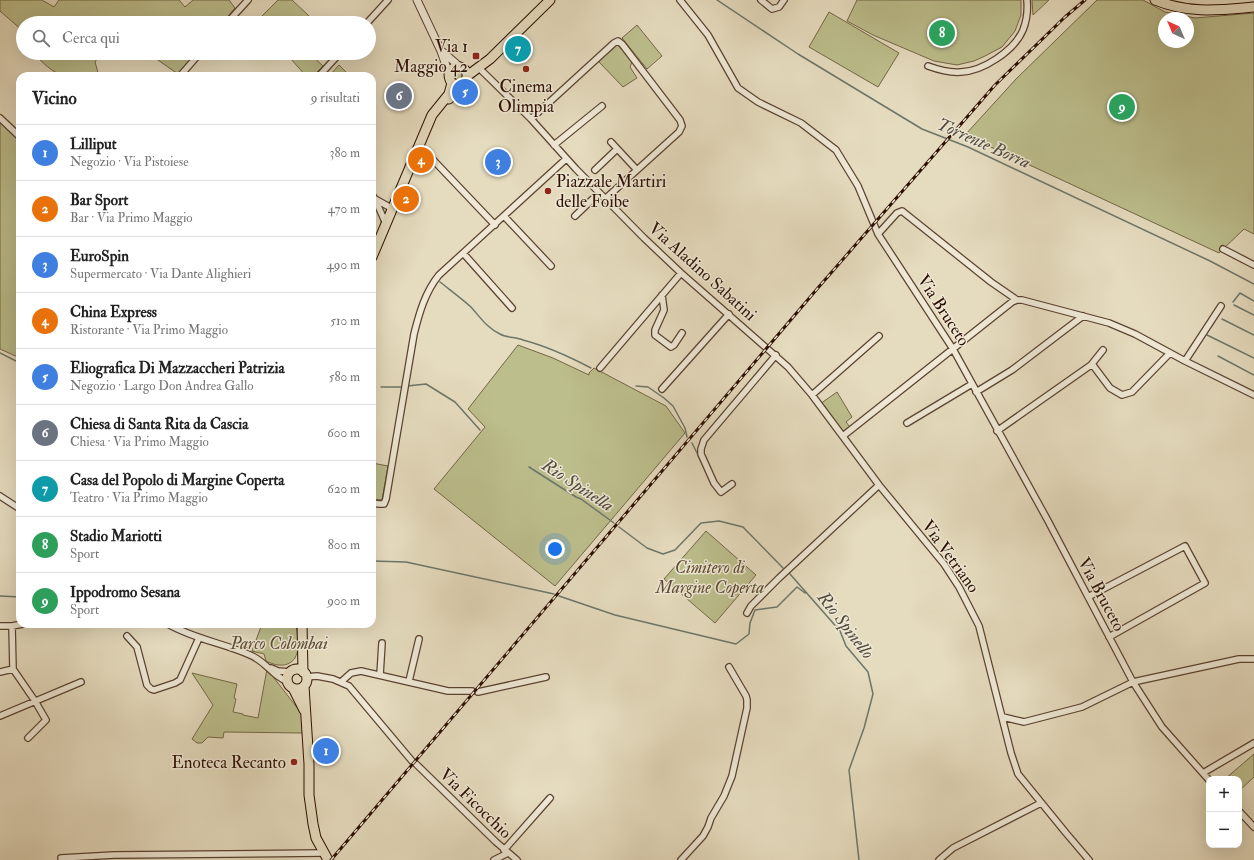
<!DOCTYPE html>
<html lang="it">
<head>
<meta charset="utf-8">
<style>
	body { margin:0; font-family:"IM FELL Double Pica",serif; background:#f2f2f2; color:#222 }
	.controls { position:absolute; right:12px; bottom:12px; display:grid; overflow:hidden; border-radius:8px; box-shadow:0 4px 16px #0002 }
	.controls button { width:36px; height:36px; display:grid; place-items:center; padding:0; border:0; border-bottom:1px solid #e0e0e0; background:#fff; color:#222; font:20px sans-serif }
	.compass { position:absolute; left:1158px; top:12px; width:36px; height:36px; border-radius:50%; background:#fff; box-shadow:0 4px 16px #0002; rotate:316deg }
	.you { position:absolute; left:555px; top:549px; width:14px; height:14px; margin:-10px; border:3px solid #fff; border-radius:50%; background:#1a73e8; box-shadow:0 0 0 6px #1a73e833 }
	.badge { display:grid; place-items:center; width:26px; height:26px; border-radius:50%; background:#8f2418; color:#fff; font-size:13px; font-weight:700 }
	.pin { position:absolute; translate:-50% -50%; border:2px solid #fff; box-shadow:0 1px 4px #0006 }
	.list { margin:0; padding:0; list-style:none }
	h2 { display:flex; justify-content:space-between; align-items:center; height:52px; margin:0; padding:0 16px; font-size:17px }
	h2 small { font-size:13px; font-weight:400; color:#767676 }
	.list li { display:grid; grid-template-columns:26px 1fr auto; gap:12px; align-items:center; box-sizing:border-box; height:56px; padding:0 16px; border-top:1px solid #e0e0e0 }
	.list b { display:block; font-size:15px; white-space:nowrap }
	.list p { margin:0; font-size:13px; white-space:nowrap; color:#767676 }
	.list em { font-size:13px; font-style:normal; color:#767676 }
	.icon { flex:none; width:22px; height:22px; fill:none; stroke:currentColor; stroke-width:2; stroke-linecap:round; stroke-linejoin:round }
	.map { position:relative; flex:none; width:1254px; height:860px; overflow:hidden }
	.search { position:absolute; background:#fff; box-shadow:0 4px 16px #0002; left:16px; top:16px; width:360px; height:44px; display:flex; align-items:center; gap:10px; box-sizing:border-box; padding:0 14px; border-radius:22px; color:#767676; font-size:15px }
	.panel { position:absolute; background:#fff; box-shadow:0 4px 16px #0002; left:16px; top:72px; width:360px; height:556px; border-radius:12px }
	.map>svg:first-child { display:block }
</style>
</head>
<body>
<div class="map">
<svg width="1254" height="860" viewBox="0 0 1254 860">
	<rect width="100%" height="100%" fill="#e5dbbe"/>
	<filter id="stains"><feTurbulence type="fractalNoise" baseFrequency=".005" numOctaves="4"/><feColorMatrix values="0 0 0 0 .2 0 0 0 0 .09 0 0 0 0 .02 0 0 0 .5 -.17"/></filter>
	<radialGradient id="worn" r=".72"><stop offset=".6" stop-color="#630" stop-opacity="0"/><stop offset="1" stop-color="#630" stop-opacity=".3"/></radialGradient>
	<path fill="#bcbe8c" stroke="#746647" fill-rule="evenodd" d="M0,0h42l12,7 5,-7h120l6,7 8,-7h36l6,8 -13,15h-199v8l-23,-20z
		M278,0h14l17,16 -6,7h-48z
		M857,0h164v15l-6,16 -13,16 -17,9 -11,5 -17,4 -23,-4 -61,-26 -26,-14z
		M1032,0h17l-16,15z
		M1097,0h46l22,12 30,6 59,-5v221l-10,-5 -25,24 -254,-118 51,-56zM1164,18h24v24h-24z
		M829,12l70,41 -21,34 -69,-40z
		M637,25l25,31 -15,13 -25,-31z
		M616,45l3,1 13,16 -2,5 7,11 -14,9 -25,-26z
		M35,53h66l-6,9 4,14c-11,0 -24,2 -35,0 -9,-2 -25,-15 -29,-23z
		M148,53h48l-18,21z
		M297,53h12l14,13 -10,10h-7l-15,-17z
		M339,65l11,11h-21z
		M460,71l3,3 -1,5 -3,2 -4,-1 -2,-6 1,-2z
		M0,121l20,19v101l-3,3 3,2v112l-20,-9z
		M518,345l35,13 36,17v-2l5,-5 72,38 19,27 -130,153 -121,-97 51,-62 -17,-18z
		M837,392l15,25 -6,5 4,5 -7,5 -3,-2 -20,-26z
		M372,463l16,3 -6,34 -10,-1z
		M706,531l50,44 -41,48 -51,-44z
		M262,624h34c1,8 3,17 2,25 0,3 -2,6 -3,9 -7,10 -19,8 -29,3l-2,-7 -12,-3z
		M267,669l35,45 1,19 -79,-1 -1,6 -15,-1 -6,6h-5l-5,-4 21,-34 -21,-32 45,11 -3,14 2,1 -3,13 10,2v1l15,3z
		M1254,754v23l-15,14v-12h-14z"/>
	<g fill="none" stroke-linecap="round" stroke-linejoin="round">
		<path stroke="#6c7669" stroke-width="1.5" d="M717,0l81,54 124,75 46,18 242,114 44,23
			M440,282c10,8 21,16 31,25 9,10 16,21 29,27 7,4 16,3 23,6 23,6 47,17 68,28
			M1233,302l7,-9 14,8
			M1234,305l20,10
			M1222,319l32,16
			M1207,335l47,23
			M0,353l20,10
			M1218,356l36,19
			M407,386l19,-2 29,18 25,28
			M636,386l12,1 16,11 9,8 12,22 2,9
			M381,387h22
			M692,443l8,16
			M529,467l47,30 5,2 33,24
			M619,527l28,21 16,6 12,-4 26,-27 18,-2 24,6 40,41
			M372,561l34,1 148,32
			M790,574l50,57 6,15 22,26 5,22 -9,34 -15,42 10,90
			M0,596l20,1
			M559,596l56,19 121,29 13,-10 1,-11 5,-13 22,-3 20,-20 8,6"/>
		<g stroke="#5b4231" stroke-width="8">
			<path id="minor" d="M680,0l28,35 30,53 20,14 43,21 35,27 22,36 20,48 75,115 94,170 86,163 29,45 47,53
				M761,0l11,9 7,-2 5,-7
				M227,23l21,-23
				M367,23l21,-23
				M928,66c11,4 21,7 33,6 22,-1 53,-21 62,-42 4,-10 5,-19 4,-30
				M479,68l52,51 45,50 68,69 37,35 107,94 24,28 67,90 65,79 15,23 20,39 32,127 7,21 48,59 23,27
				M180,76l20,-23
				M319,76l21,-23
				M0,118l20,19
				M531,119l83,-76 4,-2 4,3 58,76 2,6 -3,6 -74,67
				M611,142l26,28
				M419,145l76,80
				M554,145l48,-39
				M595,170l22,-21
				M372,195l3,4 18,10
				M375,199l11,25
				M504,216l47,50
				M575,216l24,-23
				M878,234l19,-21 5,-2 89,71 26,18h5l87,23 26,11 50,27 69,34
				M1223,249l31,16
				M463,253l49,55
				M662,295l2,15 -9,20v5l16,12 3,-2 8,-12
				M1185,361l36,-55
				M1092,364l18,24 12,7 10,-3 38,-39
				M600,368l81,-95
				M662,389l67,-75
				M976,392l36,-22 71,-54
				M812,395l67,-59
				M907,423l65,-39
				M997,431l94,-66 12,-15
				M843,436l169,-134 5,-2
				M732,484l-11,8 -7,-9 -13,-29v-5l3,-9 72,-85
				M0,496l20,13
				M372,503l7,1h5l2,-5 28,-165c5,-20 11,-42 25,-59l127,-116
				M1088,597l97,-51 20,37 -96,54
				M747,613l4,-7 28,-28 100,-93
				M168,624c26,15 55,19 82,31 10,4 16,11 24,18 4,4 9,6 13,9
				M0,626h12l11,-2
				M12,626l1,43 22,32 11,19 -18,18
				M127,636l10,11 10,38 4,4 3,1 21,-7 5,-3 19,-42
				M271,668l7,3 12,1
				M0,672l13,-3
				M380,675l2,-32
				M306,677l11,-1 16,3 16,7 63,75
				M409,681l10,-42
				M341,682l10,-9 10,-2 87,20h24
				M478,692l68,-15
				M0,716l81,-34
				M1003,717l21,5 58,-15 51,-25 106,-23h15
				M416,764l80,78 21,18
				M1203,773l51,-30
				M1239,811l15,16
				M504,850l46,-52
				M61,858l53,-3 209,-2
				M494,860l14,-7
				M681,860l22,-24 5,-9 3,-9 13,-22 8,-20 15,-68v-8l-1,-4 -17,-29
				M939,860l14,-12 88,-45"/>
		</g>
		<g stroke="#5b4231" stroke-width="9">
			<path id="tertiary" d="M417,0l24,51 8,23
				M443,52l17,15"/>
		</g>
		<g stroke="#2d0f02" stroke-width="11">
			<path id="primary" d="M1155,0c34,14 64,10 99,7
				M467,76l23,-17 60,-59
				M449,99c5,-6 13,-12 17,-19 6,-11 -12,-20 -17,-6 0,9 6,13 14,10
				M372,257l60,-142 17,-21 3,-11
				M302,624l1,48
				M287 679a10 10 0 1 1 20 0a10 10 0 1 1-20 0Z
				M304,686l5,78v31l4,29 3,14 12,22
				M293,688l11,22"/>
		</g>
		<use href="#minor" stroke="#eee8d5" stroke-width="5.5"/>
		<use href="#tertiary" stroke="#eee8d5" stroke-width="7"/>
		<use href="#primary" stroke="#e5dbbe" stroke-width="9"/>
		<g stroke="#2d0f02" stroke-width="3">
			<path id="rail" d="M331,860l486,-571 178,-204 70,-68 20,-17"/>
		</g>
		<use href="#rail" stroke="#eee8d5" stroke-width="1.5" stroke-dasharray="4.5" stroke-linecap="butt"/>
	</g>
	<g fill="#8f2418" stroke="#eee8d5" stroke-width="1.5">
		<rect x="472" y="52" width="8" height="8" rx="2"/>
		<circle cx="526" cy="69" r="4"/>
		<circle cx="548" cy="191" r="4"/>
		<circle cx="294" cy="762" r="4"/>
	</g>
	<g text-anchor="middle" stroke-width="3" stroke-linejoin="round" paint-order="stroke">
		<g font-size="17" fill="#2d0f02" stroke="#eee8d5" text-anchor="end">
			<text x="468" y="52">Via 1<tspan x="468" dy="20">Maggio 42</tspan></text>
			<text x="526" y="92" text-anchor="middle">Cinema<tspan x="526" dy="20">Olimpia</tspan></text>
			<text x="556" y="187" text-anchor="start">Piazzale Martiri<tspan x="556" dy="20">delle Foibe</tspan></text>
			<text x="286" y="768">Enoteca Recanto</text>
		</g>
		<g font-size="17" fill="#2d0f02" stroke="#eee8d5">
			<text transform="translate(703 271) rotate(42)" y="6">Via Aladino Sabatini</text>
			<text transform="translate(944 310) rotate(57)" y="6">Via Bruceto</text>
			<text transform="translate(951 556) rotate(54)" y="6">Via Vetriano</text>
			<text transform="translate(1102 594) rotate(62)" y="6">Via Bruceto</text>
			<text transform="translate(476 803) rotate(44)" y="6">Via Ficocchio</text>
		</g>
		<g font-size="17" font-style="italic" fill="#5f4c32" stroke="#eee8d5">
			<text x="710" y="573">Cimitero di<tspan x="710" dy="20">Margine Coperta</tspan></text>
			<text x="279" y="649">Parco Colombai</text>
		</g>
		<g font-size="18" font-style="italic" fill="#524b3e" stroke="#eee8d5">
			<text transform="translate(984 143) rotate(24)" y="6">Torrente Borra</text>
			<text transform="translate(578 485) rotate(33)" y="6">Rio Spinella</text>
			<text transform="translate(846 625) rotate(52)" y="6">Rio Spinello</text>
		</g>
	</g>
	<rect width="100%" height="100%" filter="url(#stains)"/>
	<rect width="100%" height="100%" fill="url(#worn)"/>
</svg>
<div class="controls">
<button>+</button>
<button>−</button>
</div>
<svg class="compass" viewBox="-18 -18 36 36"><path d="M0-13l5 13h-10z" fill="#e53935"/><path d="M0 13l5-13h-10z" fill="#767676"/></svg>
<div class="you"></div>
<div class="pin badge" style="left:326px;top:751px;background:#3f7fe0">1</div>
<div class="pin badge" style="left:406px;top:199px;background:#e8710a">2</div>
<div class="pin badge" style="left:498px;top:162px;background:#3f7fe0">3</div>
<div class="pin badge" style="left:421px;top:160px;background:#e8710a">4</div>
<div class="pin badge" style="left:465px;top:92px;background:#3f7fe0">5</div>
<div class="pin badge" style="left:399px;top:96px;background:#6b7280">6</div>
<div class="pin badge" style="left:518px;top:49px;background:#0f9aa8">7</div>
<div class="pin badge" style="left:942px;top:33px;background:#2e9e5b">8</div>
<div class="pin badge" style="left:1122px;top:107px;background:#2e9e5b">9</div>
<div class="search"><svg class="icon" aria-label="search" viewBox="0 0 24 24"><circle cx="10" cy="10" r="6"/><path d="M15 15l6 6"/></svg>Cerca qui</div>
<section class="panel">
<h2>Vicino<small>9 risultati</small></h2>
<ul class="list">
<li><span class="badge" style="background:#3f7fe0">1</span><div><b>Lilliput</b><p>Negozio · Via Pistoiese</p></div><em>380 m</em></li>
<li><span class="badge" style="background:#e8710a">2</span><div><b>Bar Sport</b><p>Bar · Via Primo Maggio</p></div><em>470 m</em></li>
<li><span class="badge" style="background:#3f7fe0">3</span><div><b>EuroSpin</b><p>Supermercato · Via Dante Alighieri</p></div><em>490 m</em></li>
<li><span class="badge" style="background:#e8710a">4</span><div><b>China Express</b><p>Ristorante · Via Primo Maggio</p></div><em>510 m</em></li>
<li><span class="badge" style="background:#3f7fe0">5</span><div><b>Eliografica Di Mazzaccheri Patrizia</b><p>Negozio · Largo Don Andrea Gallo</p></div><em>580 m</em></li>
<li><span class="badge" style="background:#6b7280">6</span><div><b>Chiesa di Santa Rita da Cascia</b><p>Chiesa · Via Primo Maggio</p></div><em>600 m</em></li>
<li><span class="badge" style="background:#0f9aa8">7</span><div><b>Casa del Popolo di Margine Coperta</b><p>Teatro · Via Primo Maggio</p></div><em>620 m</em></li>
<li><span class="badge" style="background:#2e9e5b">8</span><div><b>Stadio Mariotti</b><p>Sport</p></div><em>800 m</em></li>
<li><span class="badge" style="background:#2e9e5b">9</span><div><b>Ippodromo Sesana</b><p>Sport</p></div><em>900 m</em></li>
</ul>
</section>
</div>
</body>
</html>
